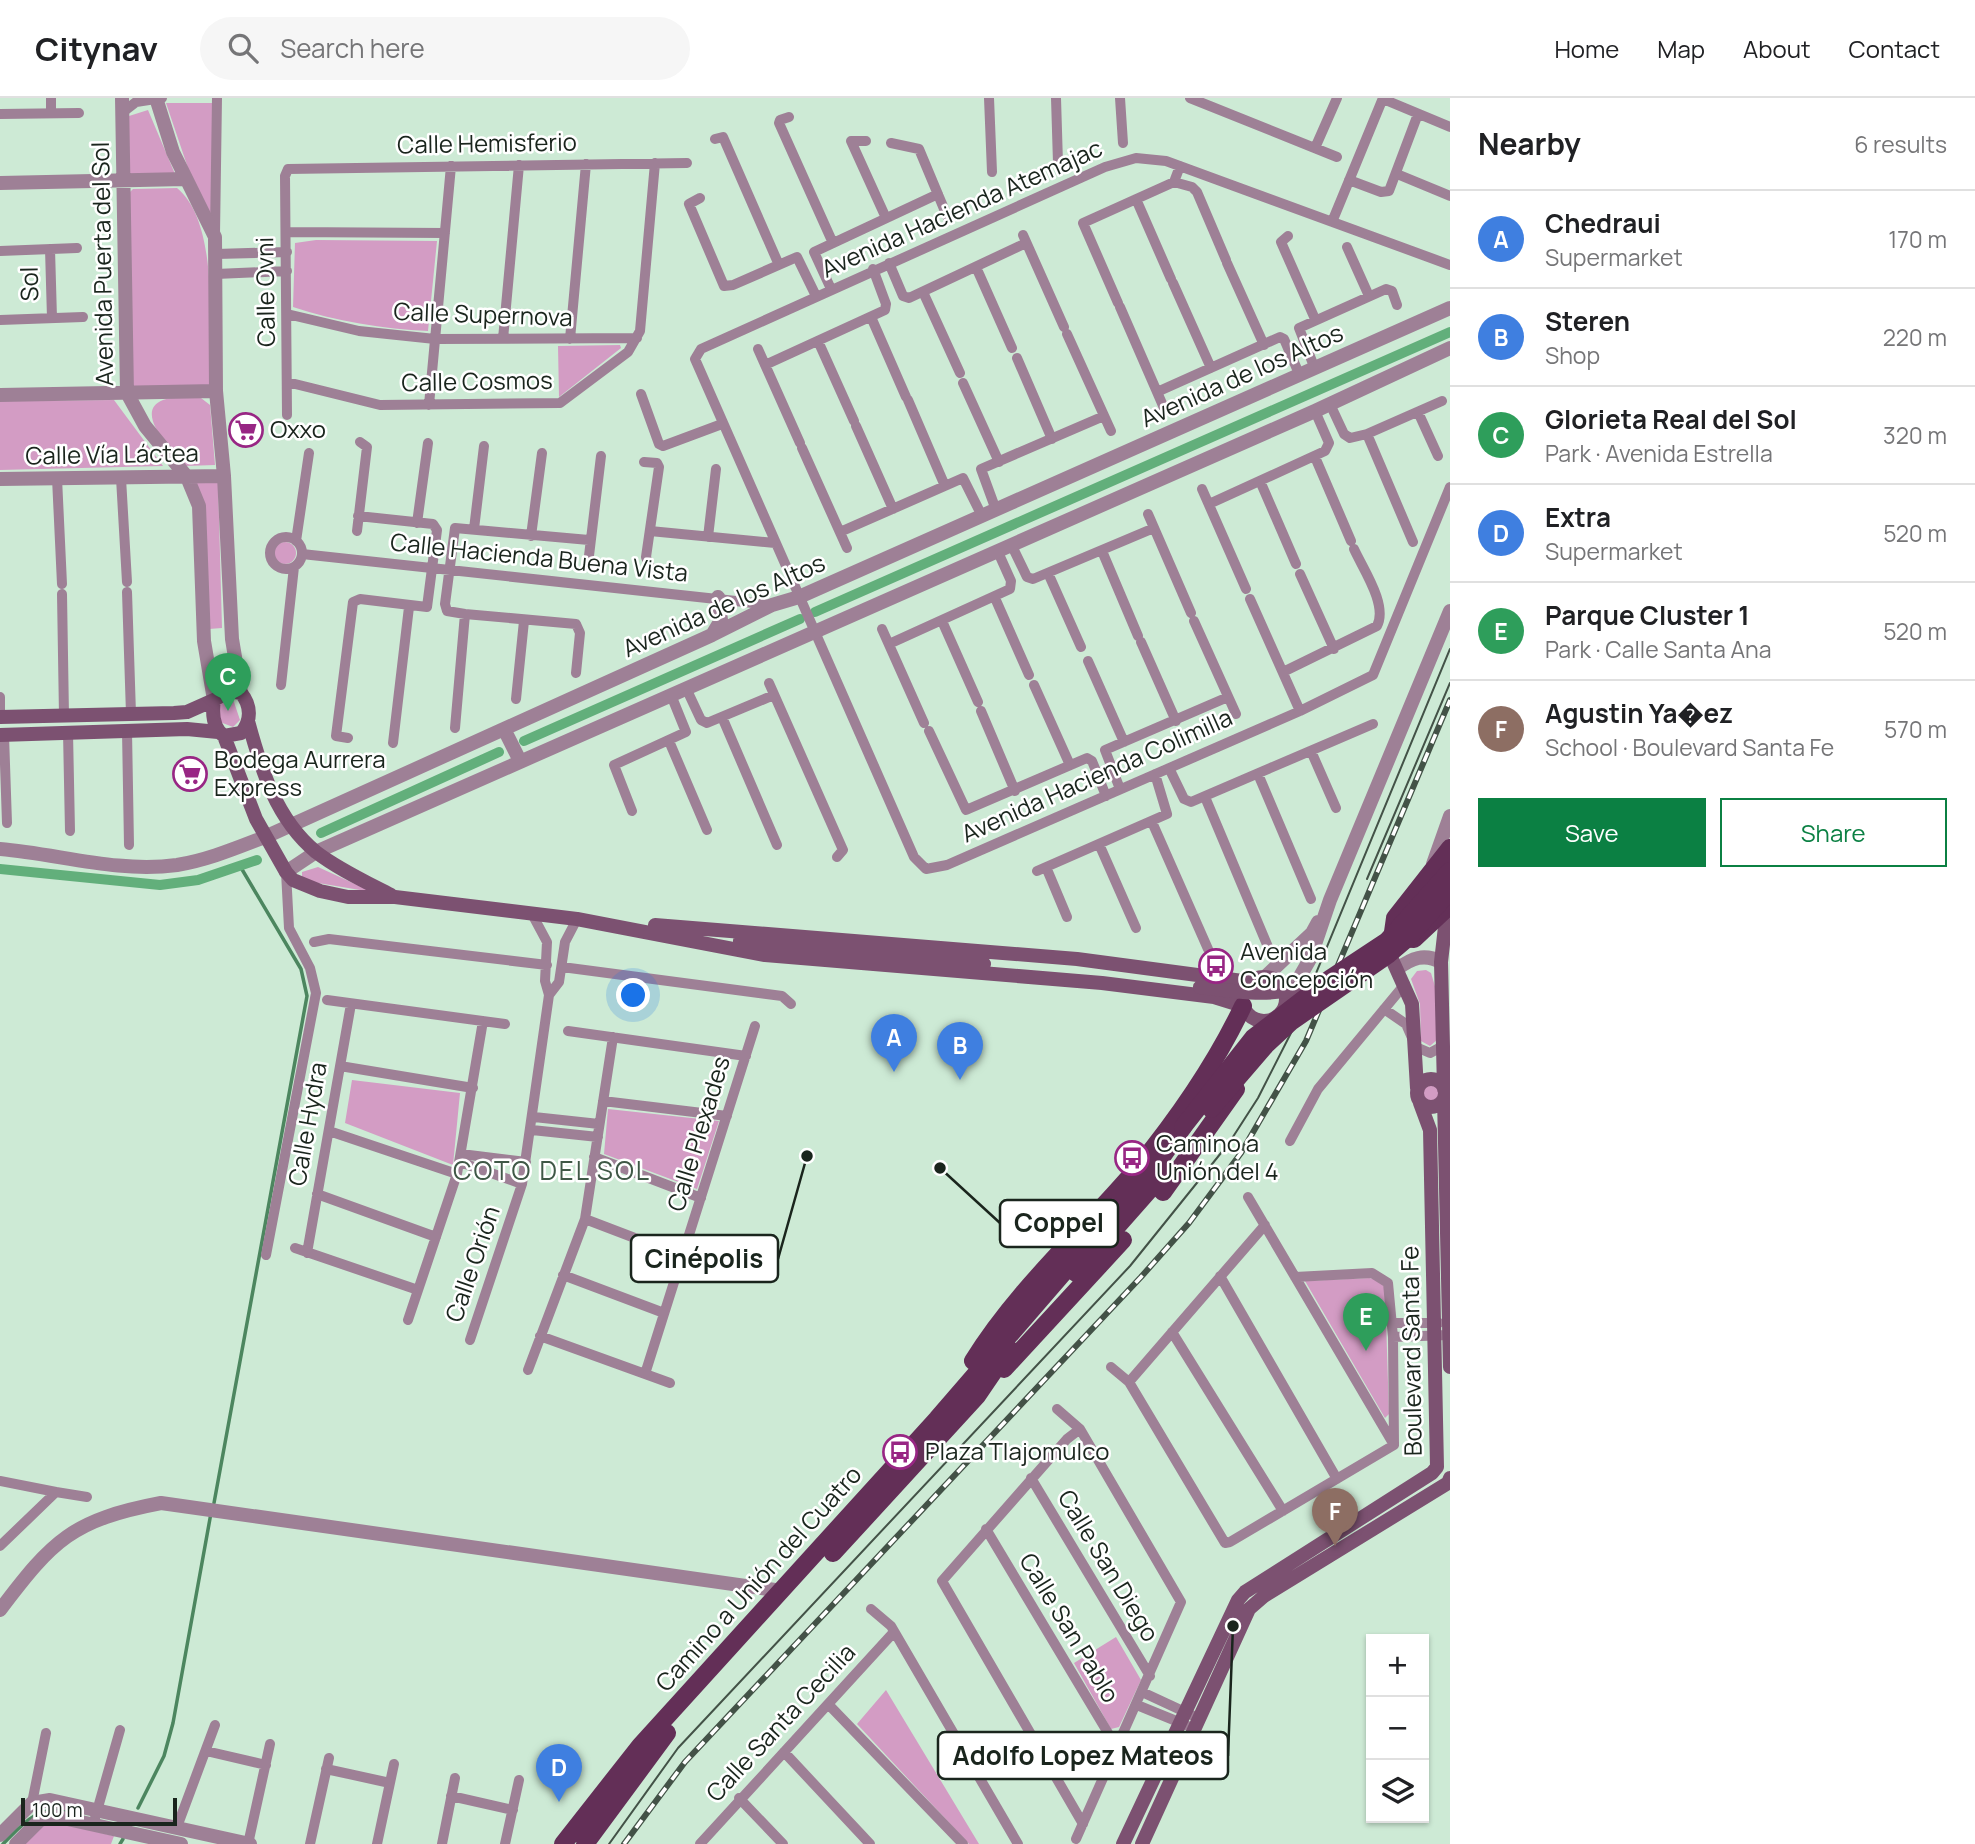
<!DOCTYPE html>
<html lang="en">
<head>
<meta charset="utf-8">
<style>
	body { margin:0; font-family:Manrope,sans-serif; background:#f6f6f6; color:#202124 }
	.controls { position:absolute; right:21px; bottom:21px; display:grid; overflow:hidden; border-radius:0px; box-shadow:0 2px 5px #0004 }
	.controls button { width:63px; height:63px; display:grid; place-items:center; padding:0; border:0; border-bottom:2px solid #e0e0e0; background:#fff; color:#202124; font:35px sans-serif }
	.scale { position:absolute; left:21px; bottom:18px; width:156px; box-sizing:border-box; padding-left:7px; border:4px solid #1a251d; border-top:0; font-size:19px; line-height:24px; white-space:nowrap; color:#1a251d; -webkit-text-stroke:5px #fff; paint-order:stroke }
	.you { position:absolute; left:634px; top:898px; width:24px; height:24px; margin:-18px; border:5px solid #fff; border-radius:50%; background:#1a73e8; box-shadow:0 0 0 10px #1a73e833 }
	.badge { display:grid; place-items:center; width:46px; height:46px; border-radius:50%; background:#0b8043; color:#fff; font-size:23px; font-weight:700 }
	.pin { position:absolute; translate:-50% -58px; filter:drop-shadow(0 2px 4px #0008) }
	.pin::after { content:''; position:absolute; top:37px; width:24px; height:21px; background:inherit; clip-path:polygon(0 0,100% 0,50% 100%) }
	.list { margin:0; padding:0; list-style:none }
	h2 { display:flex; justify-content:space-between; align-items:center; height:91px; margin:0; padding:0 28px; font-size:30px }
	h2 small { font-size:23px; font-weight:400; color:#757577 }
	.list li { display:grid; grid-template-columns:46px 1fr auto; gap:21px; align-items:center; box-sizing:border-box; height:98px; padding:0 28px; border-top:2px solid #e0e0e0 }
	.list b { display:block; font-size:26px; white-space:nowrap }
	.list p { margin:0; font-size:23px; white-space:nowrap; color:#757577 }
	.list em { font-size:23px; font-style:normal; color:#757577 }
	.actions { display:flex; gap:14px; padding:21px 28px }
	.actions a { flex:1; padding:16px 0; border:2px solid #0b8043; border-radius:0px; text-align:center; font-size:24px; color:#0b8043 }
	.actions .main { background:#0b8043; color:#fff }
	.icon { flex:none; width:38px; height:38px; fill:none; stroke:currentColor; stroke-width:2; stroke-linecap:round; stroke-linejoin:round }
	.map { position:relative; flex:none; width:1450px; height:1746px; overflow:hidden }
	header { display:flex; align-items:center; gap:42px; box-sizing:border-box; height:98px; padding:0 35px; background:#fff; border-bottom:2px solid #e0e0e0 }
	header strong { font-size:33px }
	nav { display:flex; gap:38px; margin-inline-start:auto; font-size:24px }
	.search { width:490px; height:63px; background:#f6f6f6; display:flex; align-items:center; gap:18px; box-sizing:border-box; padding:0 24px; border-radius:38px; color:#757577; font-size:26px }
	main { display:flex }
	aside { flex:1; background:#fff }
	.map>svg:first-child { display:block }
</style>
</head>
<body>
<header>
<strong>Citynav</strong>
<div class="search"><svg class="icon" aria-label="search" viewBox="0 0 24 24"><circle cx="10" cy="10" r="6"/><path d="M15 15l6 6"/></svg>Search here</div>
<nav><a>Home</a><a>Map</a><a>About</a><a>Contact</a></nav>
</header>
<main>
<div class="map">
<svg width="1450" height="1746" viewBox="0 0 1450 1746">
	<rect width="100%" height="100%" fill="#cdead5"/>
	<path fill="#d39cc4" d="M166,5h48l-2,115 -23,-47z
		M148,12l27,64h-46v-58z
		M177,90c43,35 32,144 33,198h-77l-4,-193 4,-4z
		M316,142l121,1 -9,90c-44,-2 -93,-10 -135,-24l2,-64z
		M620,247l1,3 -62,49 -1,-51z
		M201,300l9,7 5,60 -30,1c-11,-14 -53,-54 -22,-66 10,-4 27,-2 38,-2z
		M114,302l49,66 -163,4v-69z
		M218,383l4,147 -13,1 -17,-147z
		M274 455a11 11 0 1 1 22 0a11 11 0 1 1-22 0Z
		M232,598l8,24 -7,7 -13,-5 -3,-21z
		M318,769l48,22v2l-54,-9 -10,-5v-5z
		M1426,872l5,3 6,20 1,46 -8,7 -9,-5 -1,-37 -9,-25 6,-8z
		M352,982l108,13 -7,72 -108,-42z
		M1420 995a10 10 0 1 1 20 0a10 10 0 1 1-20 0Z
		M608,1011l111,12 -22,68 -93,-35z
		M1369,1180l10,2 6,8 4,126 -4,4 -80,-137z
		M1116,1539l25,43 -22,47 -8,2 -37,-66z
		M886,1592l93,154h-10l-112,-120z
		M55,1724l59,14 -3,8h-86l17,-18z"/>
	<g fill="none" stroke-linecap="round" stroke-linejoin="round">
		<path stroke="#4c865f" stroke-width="3.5" d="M214,1405l93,-507 -6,-27 -61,-103
			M138,1710l26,-52 9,-33 38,-210
			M3,1746c20,-20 34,-39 65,-33
			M120,1746l3,-5"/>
		<path stroke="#62af7b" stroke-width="10" d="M815,514l635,-280
			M524,643l276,-122
			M321,735l178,-81
			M0,771l160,16 38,-5 59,-20"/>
		<path stroke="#9e8096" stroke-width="10" d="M51,0v15
			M989,0l3,74
			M1056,0l2,65
			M1120,0l3,45
			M1190,0l147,59
			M1383,1l67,28
			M123,14l13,-10 26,-4
			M0,16l79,-1
			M789,19l-9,3 -1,3 53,118
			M715,41l8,-2 56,128
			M866,43h-15l35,77
			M891,45l28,6 28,67
			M1315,50l22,-50
			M1397,76l53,22
			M1349,82l32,12 8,-1 29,-77
			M1174,84l18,5 5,5 29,68
			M700,100l-11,6 35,82 9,-1 64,-28 19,39
			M1136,101l35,80
			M1332,124l51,-124
			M286,134l159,1
			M215,136l2,-136
			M1023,137l41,92
			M1288,138l-7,6 34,77
			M1347,149l22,49
			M50,151l2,69
			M0,153l77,-3
			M216,156l71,-2
			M889,165l14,33 6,2 117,-55
			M1227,165l37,82
			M1450,167l-284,-104 -30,-3 -31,9 -404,182 -6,10 219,498 12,12 21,-4 353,-154 73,-36 77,-188
			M976,169l36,81
			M216,176l71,-3
			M1173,185l38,85
			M831,191l-17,-37 124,-58
			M923,194l37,81
			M1118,205l-35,-80 91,-41 6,-16
			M1120,209l44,101
			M287,216l72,17 76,8 202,-1
			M871,219l35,80
			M0,222l83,-3
			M1067,236l44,97
			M503,241l16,-174
			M570,241l16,-175
			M818,243l36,80
			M758,251l42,94
			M1017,260l35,81
			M765,267l120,-55 1,-6 -13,-35
			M1315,271l-16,-41 87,-39 6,2 5,14
			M287,284l93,23 180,-2 68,-51 12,-21 15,-168
			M963,285l36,79
			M1157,294l123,-55 4,2 16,37
			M641,296l18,50 4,2 59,-22
			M908,302l37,86
			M1330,306l14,30 6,4 17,-4 75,-33
			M429,307l22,-239
			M1418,314l20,44
			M287,317l-2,-239 3,-7 399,-6
			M856,328l37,83
			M1367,336l46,108
			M802,350l45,100
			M1315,359l36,84
			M644,364l13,1 2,4 -13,90 5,14
			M57,380l5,106
			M121,380l6,104
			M1260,383l36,83
			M1202,391l44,100
			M1209,406l116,-53 4,-8 -14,-32
			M996,412l-15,-41 123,-53
			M1148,416l43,99
			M417,425l11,-80
			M474,431l10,-83
			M357,433l10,-84 -7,-5
			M650,433l125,12
			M840,434l123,-54 19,38
			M531,438l11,-83
			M708,439l8,-68
			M270 455a16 16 0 1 1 32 0a16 16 0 1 1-32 0Z
			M296,443l13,-88
			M1012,448l15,31 6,2 121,-51
			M1102,453l36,85
			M302,456l470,51
			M588,466l13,-108
			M1048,475l33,74
			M1300,476l34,75
			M127,494l4,122
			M62,496l2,122
			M995,500l34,77
			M1250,501l50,112
			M942,523l36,81
			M1194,523l42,93
			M882,531l42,94
			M1141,544l35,79
			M889,546l121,-55 1,-8 -13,-29
			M1088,563l36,81
			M1283,574l94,-46c11,-21 -14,-57 -23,-77
			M576,575l4,-40 -4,-9 -111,-10 -18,-3 -2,-7 10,-76 134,12
			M769,585l74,167 -6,7
			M281,587l13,-118
			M1034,587l36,80
			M686,590l15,32 6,3 67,-28
			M0,599v20
			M516,601l8,-78
			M981,613l34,80
			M722,619l55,128
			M455,630l10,-114
			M127,633l2,114
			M929,633l37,79 121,-52 5,3 14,35
			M68,634l2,99
			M4,637l3,88
			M348,640l-12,-2 17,-134 7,-3 67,8 10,-77 -4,-6 -75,-8
			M669,643l38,89
			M393,645l16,-136
			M1311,653l25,57
			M1169,670l15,31 7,3 182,-78
			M1258,676l53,125
			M1120,691l-15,-39 123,-53
			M1205,699l66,157
			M632,713l-18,-46 72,-33 -15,-37
			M1152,724l56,127
			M1099,746l37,84
			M1046,769l21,50
			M1037,773l130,-57 -12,-40
			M314,844l15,-3 218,26
			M562,869l220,29 9,8
			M549,897l10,-13 6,-40 12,-23
			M327,902l178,24
			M1384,911l22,15 10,23 14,6 13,-7
			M568,933l178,25
			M340,968l133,22
			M603,1003l124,15
			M534,1019l65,7
			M532,1032l66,7
			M329,1033l128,43
			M1290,1043l28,-52 87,-105
			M461,1056l65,8
			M594,1059l107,41
			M460,1064l62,22
			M317,1096l119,43
			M1248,1099l146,248
			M585,1121l97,37
			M295,1150l123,42
			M307,1155l44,-249
			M266,1157l50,-262 -6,-25 -21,-40 -3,-56
			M563,1177l101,38
			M1220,1178l117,203
			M1295,1179l77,-4 16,10 5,54 1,108
			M408,1222l49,-146 26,-153
			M1392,1225h47
			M1172,1234l111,179
			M540,1238l130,47
			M1393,1239l56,-2
			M470,1242l52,-156 27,-189 -4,-14 2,-39 -15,-28
			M1111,1269l18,15 96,161 5,-1 164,-97
			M528,1272l57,-151 28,-182
			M645,1276l110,-348
			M1129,1284l136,-157
			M1057,1311l23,20 101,173 -105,237
			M1080,1331l-13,10 -125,142 141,243
			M1031,1380l119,198
			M0,1383l56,11 -56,54
			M56,1394l31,5
			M986,1431l131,219
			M871,1511l20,17 127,218
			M1142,1594l56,26
			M828,1606l135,140
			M1137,1607l49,20
			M206,1653l60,14
			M784,1654l86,92
			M326,1671l64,14
			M451,1698l62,14
			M739,1700l44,46
			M32,1705l14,-70
			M95,1720l25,-88
			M177,1729l38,-102
			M248,1746l22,-100
			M310,1746l19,-86
			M377,1746l17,-80
			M442,1746l13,-66
			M505,1746l14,-64
			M700,1746l194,-212"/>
		<path stroke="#9e8096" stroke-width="14" d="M122,0l5,295 18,33 42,51 12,29 5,135 10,59
			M156,0l17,54 42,85 1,154 8,85 8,163 9,54
			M0,85l185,-4
			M0,297l216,-4
			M0,381l224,-3
			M712,537l9,-15 -3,-23
			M504,631l16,32
			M0,751c59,5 117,24 177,16 31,-5 59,-17 88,-28l447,-202 60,-30 27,-8 651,-289
			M1433,766l17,-48
			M286,774l30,-20 999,-441 135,-63
			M1397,871c15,-11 27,-16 44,-7
			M1265,879l47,-44 6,-11
			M1287,901l23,-40 20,-59 120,-289
			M0,1512c53,-70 72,-90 161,-107l621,88
			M0,1737l32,-32 18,-3 200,44
			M16,1746l24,-24 14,-4 127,28"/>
		<path stroke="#7c5171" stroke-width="14" d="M229,593l12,2c10,12 11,28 0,40l-17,3c-11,-8 -12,-23 -10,-36z
			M0,619l174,-4 13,-1 27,-12
			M248,623c13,48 28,98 68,131 22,17 50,30 75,43
			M0,637l187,-6 31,3
			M224,638l32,83 30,53 7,8 27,11 28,6h47l182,22 188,36 337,28 112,14 29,9
			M655,827l422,34 173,23
			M740,843l244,23
			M1386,848l26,58 5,84
			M1242 901a22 22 0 1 1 44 0a22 22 0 1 1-44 0Z
			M1417 995a14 14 0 1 1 28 0a14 14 0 1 1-28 0Z
			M1444,991l-3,-127 6,-53
			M1444,1000l6,269
			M1123,1746l115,-244 7,-8 187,-119 5,-6 -7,-337 -10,-27
			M1142,1746l107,-235 15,-13 184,-113 2,-5"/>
		<path stroke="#632f57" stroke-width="18" d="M1450,750l-55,70 -2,14 5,6 16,1 36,-34
			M1163,1094l73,-103
			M1076,1175l90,-102
			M973,1263c45,-73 110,-129 165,-194 40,-49 78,-104 105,-161
			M1004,1271l119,-129
			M833,1455l144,-157 32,-47
			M563,1746l77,-98 297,-327 217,-251 29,-41
			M585,1746l82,-111"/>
		<path stroke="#435247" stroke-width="2" d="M1367,781l83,-196
			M609,1746l69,-96 452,-482 99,-123 29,-45 35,-69 157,-380"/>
		<g stroke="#435247" stroke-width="6">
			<path id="rail" d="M624,1746l61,-82 456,-485 48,-54 52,-70 65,-112 144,-341"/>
		</g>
		<use href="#rail" stroke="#fff" stroke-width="3.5" stroke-dasharray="10" stroke-linecap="butt"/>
		<path stroke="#7c5171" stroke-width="14" d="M1200,889c43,6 79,11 120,-5"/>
		<path stroke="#632f57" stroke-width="18" d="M1211,1011l55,-64 26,-24 97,-67 20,-17 41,-46
			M1183,1029l70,-89 78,-60 56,-37 63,-70"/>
	</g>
	<defs>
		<g id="supermarket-ring" transform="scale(1.75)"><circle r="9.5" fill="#fff" stroke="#982684" stroke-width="1.5"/><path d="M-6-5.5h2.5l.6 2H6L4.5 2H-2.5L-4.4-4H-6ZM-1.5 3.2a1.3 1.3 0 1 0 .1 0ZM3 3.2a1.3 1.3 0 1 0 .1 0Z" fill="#982684"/></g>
		<g id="bus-ring" transform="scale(1.75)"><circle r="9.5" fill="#fff" stroke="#982684" stroke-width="1.5"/><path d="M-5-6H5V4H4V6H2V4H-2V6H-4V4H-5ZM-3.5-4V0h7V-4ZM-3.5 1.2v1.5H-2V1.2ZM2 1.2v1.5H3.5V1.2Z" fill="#982684"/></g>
	</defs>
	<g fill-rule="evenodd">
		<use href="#supermarket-ring" x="246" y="332"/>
		<use href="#supermarket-ring" x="190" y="676"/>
		<use href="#bus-ring" x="1216" y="868"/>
		<use href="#bus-ring" x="1132" y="1060"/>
		<use href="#bus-ring" x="900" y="1354"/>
	</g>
	<g text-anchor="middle" stroke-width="5" stroke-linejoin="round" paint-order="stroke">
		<g font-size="24" fill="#1a251d" stroke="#fff">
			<text transform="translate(487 46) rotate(-1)" y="8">Calle Hemisferio</text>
			<text transform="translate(962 111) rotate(-24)" y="8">Avenida Hacienda Atemajac</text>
			<text transform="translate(103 166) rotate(-91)" y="8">Avenida Puerta del Sol</text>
			<text transform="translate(30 186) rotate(-91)" y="8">Sol</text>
			<text transform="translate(266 194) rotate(-91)" y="8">Calle Ovni</text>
			<text transform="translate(483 217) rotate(2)" y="8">Calle Supernova</text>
			<text transform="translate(1242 278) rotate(-24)" y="8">Avenida de los Altos</text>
			<text transform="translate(477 284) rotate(-1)" y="8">Calle Cosmos</text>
			<text transform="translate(112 357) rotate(-1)" y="8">Calle Vía Láctea</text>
			<text transform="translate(539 460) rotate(6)" y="8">Calle Hacienda Buena Vista</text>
			<text transform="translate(724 508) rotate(-24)" y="8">Avenida de los Altos</text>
			<text transform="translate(1097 678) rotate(-24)" y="8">Avenida Hacienda Colimilla</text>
			<text transform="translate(308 1026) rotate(-80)" y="8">Calle Hydra</text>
			<text transform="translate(699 1036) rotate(-73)" y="8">Calle Plexades</text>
			<text transform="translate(473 1166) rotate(-71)" y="8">Calle Orión</text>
			<text transform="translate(1412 1253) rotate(-91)" y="8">Boulevard Santa Fe</text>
			<text transform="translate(1108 1468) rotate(59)" y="8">Calle San Diego</text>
			<text transform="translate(759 1481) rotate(-48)" y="8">Camino a Unión del Cuatro</text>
			<text transform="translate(1069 1530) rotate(59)" y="8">Calle San Pablo</text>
			<text transform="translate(781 1625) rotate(-47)" y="8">Calle Santa Cecilia</text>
		</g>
		<g font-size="24" fill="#1a251d" stroke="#fff" text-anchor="start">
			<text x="270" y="340">Oxxo</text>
			<text x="214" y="670">Bodega Aurrera<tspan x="214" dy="28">Express</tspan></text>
			<text x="1240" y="862">Avenida<tspan x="1240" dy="28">Concepción</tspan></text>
			<text x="1156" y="1054">Camino a<tspan x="1156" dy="28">Unión del 4</tspan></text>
			<text x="925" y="1362">Plaza Tlajomulco</text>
		</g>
		<g font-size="26" letter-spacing="2" fill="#3f5846" stroke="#fff">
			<text x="552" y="1082">COTO DEL SOL</text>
		</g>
	</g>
	<path fill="none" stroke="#1a251d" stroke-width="2.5" d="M940 1070L1000 1125M807 1058L778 1161M1233 1528L1228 1658"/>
	<g fill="#1a251d" stroke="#fff" stroke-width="2.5">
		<circle cx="940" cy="1070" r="7"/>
		<circle cx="807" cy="1058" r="7"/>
		<circle cx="1233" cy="1528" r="7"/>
	</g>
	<g fill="#fff" stroke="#1a251d" stroke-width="2.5">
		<rect x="1000" y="1102" width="118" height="47" rx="7"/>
		<rect x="631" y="1137" width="147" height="47" rx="7"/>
		<rect x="938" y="1634" width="290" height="47" rx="7"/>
	</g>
	<g font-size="26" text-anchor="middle" font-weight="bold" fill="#1a251d">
		<text x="1059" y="1134">Coppel</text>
		<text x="704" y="1170">Cinépolis</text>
		<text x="1083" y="1667">Adolfo Lopez Mateos</text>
	</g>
</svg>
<div class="controls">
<button>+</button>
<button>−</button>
<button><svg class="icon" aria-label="layers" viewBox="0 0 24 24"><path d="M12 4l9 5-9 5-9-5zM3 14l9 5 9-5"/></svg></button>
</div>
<div class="scale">100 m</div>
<div class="you"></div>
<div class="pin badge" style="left:894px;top:974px;background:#3f7fe0">A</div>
<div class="pin badge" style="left:960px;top:982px;background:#3f7fe0">B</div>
<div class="pin badge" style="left:228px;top:613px;background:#2e9e5b">C</div>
<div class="pin badge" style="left:559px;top:1704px;background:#3f7fe0">D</div>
<div class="pin badge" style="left:1366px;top:1253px;background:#2e9e5b">E</div>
<div class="pin badge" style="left:1335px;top:1448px;background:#8d6e63">F</div>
</div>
<aside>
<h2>Nearby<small>6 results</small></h2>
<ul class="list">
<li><span class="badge" style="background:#3f7fe0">A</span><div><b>Chedraui</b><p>Supermarket</p></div><em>170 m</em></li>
<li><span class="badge" style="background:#3f7fe0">B</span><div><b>Steren</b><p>Shop</p></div><em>220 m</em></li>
<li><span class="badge" style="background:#2e9e5b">C</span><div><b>Glorieta Real del Sol</b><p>Park · Avenida Estrella</p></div><em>320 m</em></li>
<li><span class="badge" style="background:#3f7fe0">D</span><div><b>Extra</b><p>Supermarket</p></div><em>520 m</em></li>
<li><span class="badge" style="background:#2e9e5b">E</span><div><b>Parque Cluster 1</b><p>Park · Calle Santa Ana</p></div><em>520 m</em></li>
<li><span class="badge" style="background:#8d6e63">F</span><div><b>Agustin Ya�ez</b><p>School · Boulevard Santa Fe</p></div><em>570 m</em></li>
</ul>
<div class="actions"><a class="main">Save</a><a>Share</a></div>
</aside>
</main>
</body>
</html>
